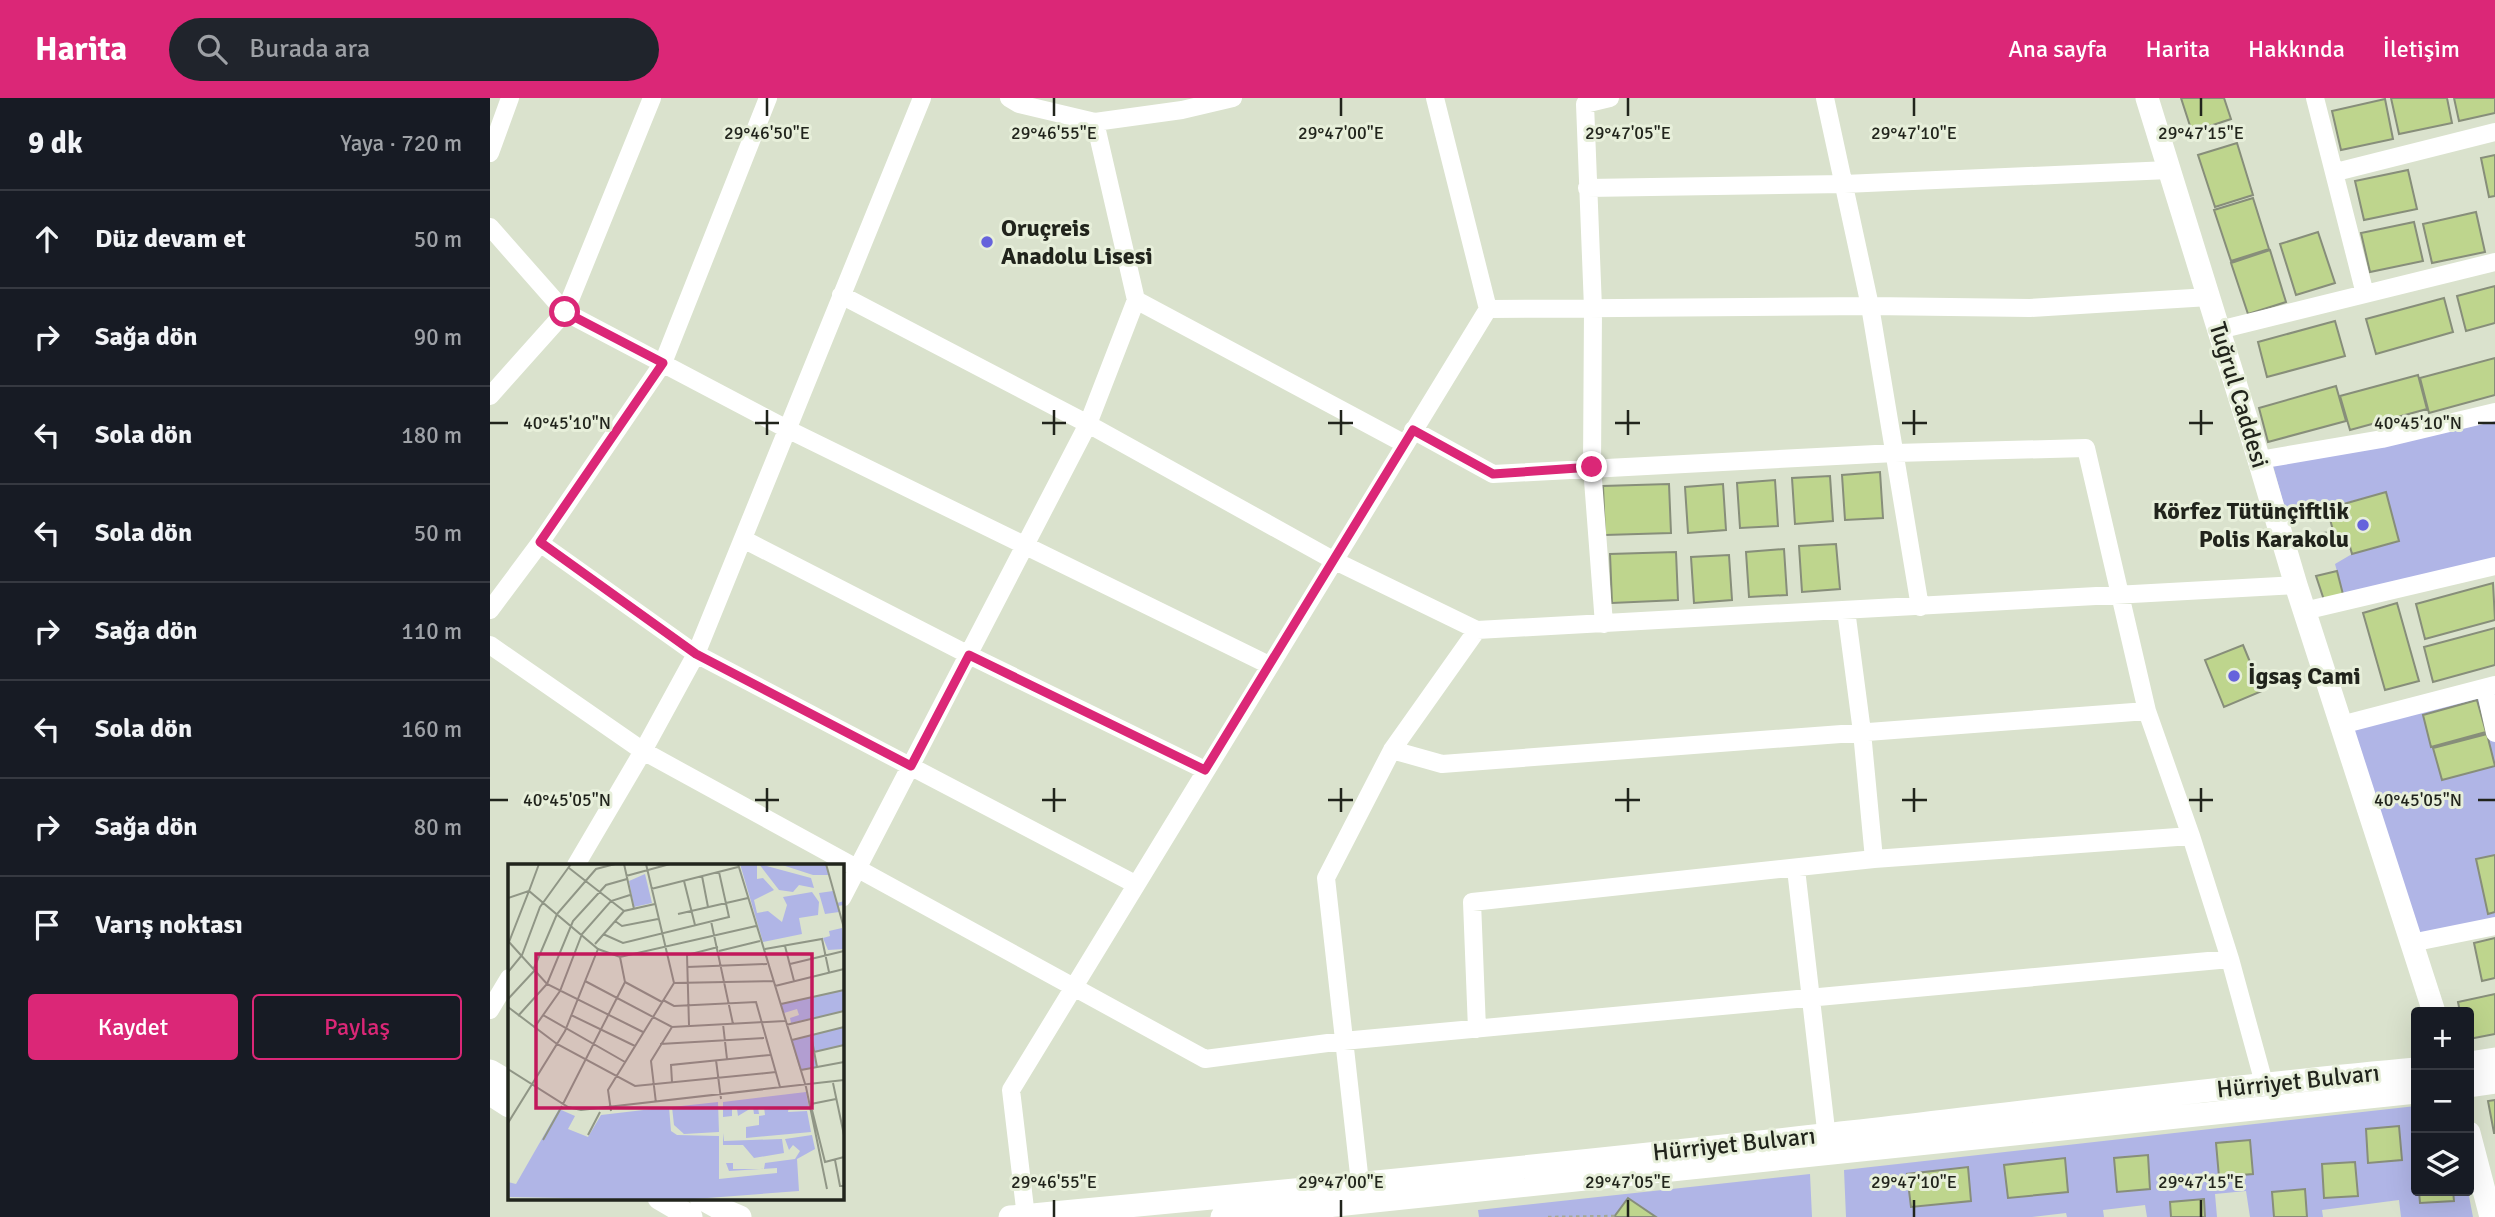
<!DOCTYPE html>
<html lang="tr">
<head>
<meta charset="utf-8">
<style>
	body { margin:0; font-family:Signika,sans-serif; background:#20242c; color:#f1f3f6 }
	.controls { position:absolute; right:21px; bottom:21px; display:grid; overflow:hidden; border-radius:7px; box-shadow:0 7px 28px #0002 }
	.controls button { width:63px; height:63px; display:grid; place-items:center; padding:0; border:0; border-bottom:2px solid #363941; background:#171b24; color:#f1f3f6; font:35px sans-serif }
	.stop { position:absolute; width:21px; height:21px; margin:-16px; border:5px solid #db2777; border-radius:50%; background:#fff }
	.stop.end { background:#db2777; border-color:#fff; box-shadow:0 2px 7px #0008 }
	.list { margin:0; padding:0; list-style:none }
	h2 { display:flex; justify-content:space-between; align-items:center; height:91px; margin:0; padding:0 28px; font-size:30px }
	h2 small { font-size:23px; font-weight:400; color:#9ea1a6 }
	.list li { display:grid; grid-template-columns:46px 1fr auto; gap:21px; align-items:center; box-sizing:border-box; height:98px; padding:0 28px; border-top:2px solid #363941 }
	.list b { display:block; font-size:26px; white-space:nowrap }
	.list em { font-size:23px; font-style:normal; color:#9ea1a6 }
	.actions { display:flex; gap:14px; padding:21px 28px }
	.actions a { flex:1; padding:16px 0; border:2px solid #db2777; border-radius:7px; text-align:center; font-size:24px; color:#db2777 }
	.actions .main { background:#db2777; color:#fff }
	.icon { flex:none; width:38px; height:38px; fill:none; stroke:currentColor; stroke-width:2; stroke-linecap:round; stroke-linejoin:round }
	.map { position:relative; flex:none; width:2005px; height:1119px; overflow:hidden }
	header { display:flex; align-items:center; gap:42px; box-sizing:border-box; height:98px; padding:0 35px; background:#db2777; color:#fff }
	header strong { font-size:33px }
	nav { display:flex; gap:38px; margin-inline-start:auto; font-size:24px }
	.search { width:490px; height:63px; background:#20242c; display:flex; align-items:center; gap:18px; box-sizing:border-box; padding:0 24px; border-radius:38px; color:#9ea1a6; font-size:26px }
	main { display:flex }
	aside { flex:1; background:#171b24 }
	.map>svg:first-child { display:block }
</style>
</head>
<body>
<header>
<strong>Harita</strong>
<div class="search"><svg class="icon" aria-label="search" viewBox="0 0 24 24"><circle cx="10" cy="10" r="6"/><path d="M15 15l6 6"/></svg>Burada ara</div>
<nav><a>Ana sayfa</a><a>Harita</a><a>Hakkında</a><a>İletişim</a></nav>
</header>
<main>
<aside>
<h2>9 dk<small>Yaya · 720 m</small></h2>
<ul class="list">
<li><svg class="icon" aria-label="ahead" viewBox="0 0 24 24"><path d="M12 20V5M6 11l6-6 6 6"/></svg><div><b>Düz devam et</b></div><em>50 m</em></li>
<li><svg class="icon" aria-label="right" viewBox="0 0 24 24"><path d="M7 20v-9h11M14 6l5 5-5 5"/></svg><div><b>Sağa dön</b></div><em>90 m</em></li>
<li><svg class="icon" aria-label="left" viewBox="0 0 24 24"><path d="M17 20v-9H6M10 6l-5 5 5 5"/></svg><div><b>Sola dön</b></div><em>180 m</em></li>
<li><svg class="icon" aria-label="left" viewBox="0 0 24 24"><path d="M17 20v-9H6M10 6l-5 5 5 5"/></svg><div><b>Sola dön</b></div><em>50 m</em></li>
<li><svg class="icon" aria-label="right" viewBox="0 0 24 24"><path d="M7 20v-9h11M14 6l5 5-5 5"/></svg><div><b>Sağa dön</b></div><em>110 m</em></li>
<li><svg class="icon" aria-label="left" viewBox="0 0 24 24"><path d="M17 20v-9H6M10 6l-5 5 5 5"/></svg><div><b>Sola dön</b></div><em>160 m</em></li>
<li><svg class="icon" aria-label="right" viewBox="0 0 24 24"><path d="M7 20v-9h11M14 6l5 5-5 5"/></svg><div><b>Sağa dön</b></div><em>80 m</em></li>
<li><svg class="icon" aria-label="arrive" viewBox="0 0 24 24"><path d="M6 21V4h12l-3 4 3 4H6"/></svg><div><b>Varış noktası</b></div></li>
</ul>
<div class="actions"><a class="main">Kaydet</a><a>Paylaş</a></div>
</aside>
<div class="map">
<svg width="2005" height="1119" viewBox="0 0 2005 1119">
	<rect width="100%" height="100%" fill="#dae2cd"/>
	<path fill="#b0b5e6" d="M2005,314v154l-150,36 -10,-38 17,-10 47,-13 -13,-49 -46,12 3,12 -13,3 -13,-4 -28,9 -18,-66z
		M2005,587v241l-84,17 -70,-218z
		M1926,1008v85h52l5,26h-72l-2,-17 -77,10 1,7h-73l-4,-26 -31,3 2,23h-70l-2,-12 -42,5 1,7h-37l-1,-4 -34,4h-186l-2,-47z
		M1320,1076l2,43h-333l-1,-7z"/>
	<path fill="#bed58d" stroke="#878e7a" stroke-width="2" d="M1691,0h43l7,21 -39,13z
		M1901,0h56l5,25 -53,11z
		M1964,0h41v15l-36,8z
		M1895,1l8,40 -52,11 -9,-39z
		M1747,45l16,52 -38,12 -17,-52z
		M2005,57v41l-6,1 -8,-39z
		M1918,72l9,39 -53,11 -9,-39z
		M1763,100l16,51 -38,12 -17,-51z
		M1986,114l9,40 -53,11 -9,-39z
		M1924,124l9,39 -53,11 -9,-39z
		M1828,134l17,51 -39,12 -16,-51z
		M1780,152l16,52 -38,12 -17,-51z
		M2005,188v37l-29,8 -9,-35z
		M1954,200l9,34 -77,22 -10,-35z
		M1845,223l10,35 -78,21 -9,-35z
		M2005,260v37l-66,18 -9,-35z
		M1928,277l9,34 -77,21 -10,-34z
		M1846,288l10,35 -78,21 -9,-34z
		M1390,374l3,46 -38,2 -3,-45z
		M1340,378l3,45 -38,3 -3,-46z
		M1285,382l3,46 -38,2 -3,-45z
		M1179,386l2,49 -66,2 -2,-49z
		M1233,386l3,46 -38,3 -3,-46z
		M1896,394l13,49 -47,13 -3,-11 -12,3 -7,-27 13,-3 -3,-11z
		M1346,446l4,45 -38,3 -3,-46z
		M1294,451l3,46 -38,2 -3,-45z
		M1186,454l2,48 -66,3 -2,-49z
		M1239,457l3,45 -38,3 -3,-46z
		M1847,473l8,31 -19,4 -10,-30z
		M2003,485l2,37 -70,19 -9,-35z
		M1907,505l22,78 -34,9 -22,-77z
		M2005,530v37l-62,17 -9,-35z
		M1753,547l19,46 -38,16 -19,-47z
		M1987,602l9,32 -55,15 -8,-32z
		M1997,636l8,32 -53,14 -9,-32z
		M2005,757v57l-7,2 -12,-55z
		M2005,840v40l-13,3 -8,-38z
		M2005,896v40l-26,5v-27h-9l-2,-10z
		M2005,1002v33h-1l-6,-32z
		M1909,1028l3,34 -34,3 -2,-34z
		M1760,1042l3,34 -34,3 -3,-34z
		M1658,1057l2,34 -33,3 -3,-34z
		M1575,1060l3,34 -60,6 -4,-33z
		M1865,1064l3,34 -34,2 -2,-34z
		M1478,1069l3,34 -60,6 -4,-33z
		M1815,1091l2,28h-33l-2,-25z
		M1929,1093h34l1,10 -34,2z
		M1138,1100l28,19h-42z
		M1714,1101l1,18h-34l-1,-15z"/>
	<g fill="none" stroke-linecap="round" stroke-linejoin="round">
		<path stroke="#a2a897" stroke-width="2.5" stroke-dasharray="3.5 3.5" stroke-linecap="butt" d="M1813,440l30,-7
			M1058,1119l67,-1"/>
		<path stroke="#fff" stroke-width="18" d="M519,0l10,6 76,18 87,-12 51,-12
			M945,0l53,211
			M1335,0l45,208 50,301
			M1825,0l50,196
			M0,55l20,-55
			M1846,74l159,-40
			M1097,90l257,-4 325,-14
			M0,129l75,85 222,117 482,236
			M351,197l247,129 245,136 144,70 819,-45
			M646,202l269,144
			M1729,232l276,-68
			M0,298l75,-84 87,-214
			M923,332l80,44 402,-21 191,-5 61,263 44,125 39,123 34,124
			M1769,362l123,-21 113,-27
			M253,441l226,116 236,115
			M50,445l156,111 439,230
			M0,512l50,-67 123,-180 105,-265
			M1356,512l16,122 12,127
			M1814,513l191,-45
			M1114,526l-12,-157 1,-159 -8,-204 25,-6
			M0,547l153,106 562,308 138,-18 887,-82
			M1995,590l10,45
			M1851,627l154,-40
			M902,652l50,14 705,-53
			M86,767l67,-114 53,-97 226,-556
			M1306,771l32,278
			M352,800l246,-474 48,-124 -41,-178
			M1921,845l84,-17
			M0,912l19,-32
			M987,931l-5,-127 402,-43 317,-23
			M870,1085l-34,-305 66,-128 85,-120
			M536,1119l-15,-127 477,-781 382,-3 160,2 179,-11"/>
		<path stroke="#fff" stroke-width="23" d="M1657,0l112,362 37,125 138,427
			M1979,965l26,-4
			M0,973l19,11
			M1979,988l26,-4
			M0,996l19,12
			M1979,1035l22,84
			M169,1100l32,19
			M211,1100l18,10 21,9
			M520,1119c271,-25 542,-52 813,-82 198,-22 395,-48 593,-66
			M732,1119l1194,-125"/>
	</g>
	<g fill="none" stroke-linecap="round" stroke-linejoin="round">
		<path stroke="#db2777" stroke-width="9" d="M75,214l98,51 -123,179 156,112 215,112 58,-111 236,115 208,-340 80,44 99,-7"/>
	</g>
	<path fill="none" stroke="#21241c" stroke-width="2.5" d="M277,0v18M564,0v18M851,0v18M1138,0v18M1424,0v18M1711,0v18M277,312v25M564,312v25M851,312v25M1138,312v25M1424,312v25M1711,312v25M0,325h18M265,325h24M552,325h24M838,325h25M1125,325h25M1412,325h25M1699,325h24M1988,325h17M277,690v24M564,690v24M851,690v24M1138,690v24M1424,690v24M1711,690v24M0,702h18M265,702h24M552,702h24M838,702h25M1125,702h25M1412,702h25M1699,702h24M1988,702h17M564,1102v17M851,1102v17M1138,1102v17M1424,1102v17M1711,1102v17"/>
	<g fill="#6663dc" stroke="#e7efda" stroke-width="2.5">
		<circle cx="497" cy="144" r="7"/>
		<circle cx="1873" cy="427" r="7"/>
		<circle cx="1744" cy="578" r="7"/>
	</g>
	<g text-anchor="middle" stroke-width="6" stroke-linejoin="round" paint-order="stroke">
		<g font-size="24" font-weight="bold" fill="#21241c" stroke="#e7efda" text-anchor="start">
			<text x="511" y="138">Oruçreis<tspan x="511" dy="28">Anadolu Lisesi</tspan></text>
			<text x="1859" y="421" text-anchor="end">Körfez Tütünçiftlik<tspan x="1859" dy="28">Polis Karakolu</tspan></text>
			<text x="1758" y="586">İgsaş Cami</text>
		</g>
		<g font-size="24" fill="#21241c" stroke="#e7efda">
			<text transform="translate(1749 297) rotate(73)" y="8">Tuğrul Caddesi</text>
			<text transform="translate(1808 983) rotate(-6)" y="8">Hürriyet Bulvarı</text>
			<text transform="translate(1244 1046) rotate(-6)" y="8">Hürriyet Bulvarı</text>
		</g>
	</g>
	<g transform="translate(18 766)">
		<rect width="336" height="336" fill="#dae2cd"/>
		<path d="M232,0h17v15l6,-1 11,12 -20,10 3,13 11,-2 14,11 5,-17 -4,-8 29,-5 7,10 -1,13 -19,3 3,16 -39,8zM251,0l52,14 3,10 -15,-3 -6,7 -14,-2zM271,0h47l3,11h-16zM137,10l7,29 -18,4 -5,-26zM325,27l4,12 7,-2v4l-6,1 1,6 -14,2 -6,-21zM334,64l2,21 -16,1 -5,-12 7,-2 -1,-5zM336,126v21l-53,12 -1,-5 9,-3 -2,-6 -13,4 -3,-9zM336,163v18l-30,7 3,15 -17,3 -9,-30zM298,228l3,16 -20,-1 -1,5 19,-1 4,21 -65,6v-11l13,-2v-9l6,-1 -1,-8h-6l1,7h-5l-1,-7 -15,9 -1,-7h-5v7l-9,1v-15zM210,238l1,30 -35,2 -10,-9 -2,-18zM161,243l2,24 6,4 42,1v43l58,-6v-5l-48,3 -3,-8h7v6h31l1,-6 30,-4 5,-8 -7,-6 -4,5 -4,-11 27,-4 3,14 -18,10 2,32 -118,9 -173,-3v-15l8,2 43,-75 16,7 -7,13 20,8 13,-22zM215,269l1,8 58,-2 2,14 -30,5 -11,-13h-20z" fill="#b0b5e6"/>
		<path fill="none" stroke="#909686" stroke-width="2" d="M116,0l10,45M138,0l28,119M230,0l68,223 21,102M318,0l18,64M61,4l55,43M118,12l44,-12M194,12l6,31M176,17l11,44M143,25l87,-22M0,34l21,-7 10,-27M170,50l70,-16M107,57l7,5 36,-7M203,57l22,103M95,70l20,9 106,-26 -10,-45M1,78l20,-51 69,58 22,8 136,-31M1,78l38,42 96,48M87,80l29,-33 31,-7M277,82l9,35M257,85l57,-10 7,33M211,87l41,-10M282,100l54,-13M179,103l80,-3M26,104l23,-54 39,-45 19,-5M0,108l14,-17 18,-48 31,-43M77,117l87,46 113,-6M117,118l37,20M267,122l69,-17M0,135l27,-29M155,136l11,6 82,-4 24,85M273,140l63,-14M0,143l49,37 78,42 141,-14M35,151l82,47M63,151l64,31M10,152l29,-32 26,-63 33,-36 21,-6M215,160l4,35M181,161l-2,-70 31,-8M278,161l58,-14M26,164l26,-37 22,-57 29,-33 19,-6M303,171l6,32M284,176l52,-13M152,180l104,-6M306,188l30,-7M208,196l5,39M0,205l60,38 13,3 263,-30M293,206l43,-8M164,218l-1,-17 99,-10M325,219l11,52M148,239l-5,-42 21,-34M55,240l62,-122 -5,-25M303,240l25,-5M304,246l13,52 19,-5M103,247l-3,-21 66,-107 99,-2M0,259l57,-92 33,-82M80,271l12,-23M35,276l19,-34M327,296l5,26h4"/>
		<path fill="#c2185b" fill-opacity="0.15" stroke="#c2185b" stroke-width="3.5" d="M28,90h276v154h-276z"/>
		<rect width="336" height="336" fill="none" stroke="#21241c" stroke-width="3.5"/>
	</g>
	<g font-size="18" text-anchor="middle" fill="#21241c" stroke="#e7efda" stroke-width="6" stroke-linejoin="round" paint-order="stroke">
		<text x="277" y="41">29°46'50"E</text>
		<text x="564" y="41">29°46'55"E</text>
		<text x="851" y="41">29°47'00"E</text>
		<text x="1138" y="41">29°47'05"E</text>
		<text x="1424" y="41">29°47'10"E</text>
		<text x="1711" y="41">29°47'15"E</text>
		<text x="77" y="331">40°45'10"N</text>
		<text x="1928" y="331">40°45'10"N</text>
		<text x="77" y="708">40°45'05"N</text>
		<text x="1928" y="708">40°45'05"N</text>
		<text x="564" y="1090">29°46'55"E</text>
		<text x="851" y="1090">29°47'00"E</text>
		<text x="1138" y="1090">29°47'05"E</text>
		<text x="1424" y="1090">29°47'10"E</text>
		<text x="1711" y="1090">29°47'15"E</text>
	</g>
</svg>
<div class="controls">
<button>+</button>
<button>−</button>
<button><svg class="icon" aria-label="layers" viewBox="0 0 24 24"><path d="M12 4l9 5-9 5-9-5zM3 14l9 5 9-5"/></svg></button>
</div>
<div class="stop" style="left:75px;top:214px"></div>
<div class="stop end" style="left:1102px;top:369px"></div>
</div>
</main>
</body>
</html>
